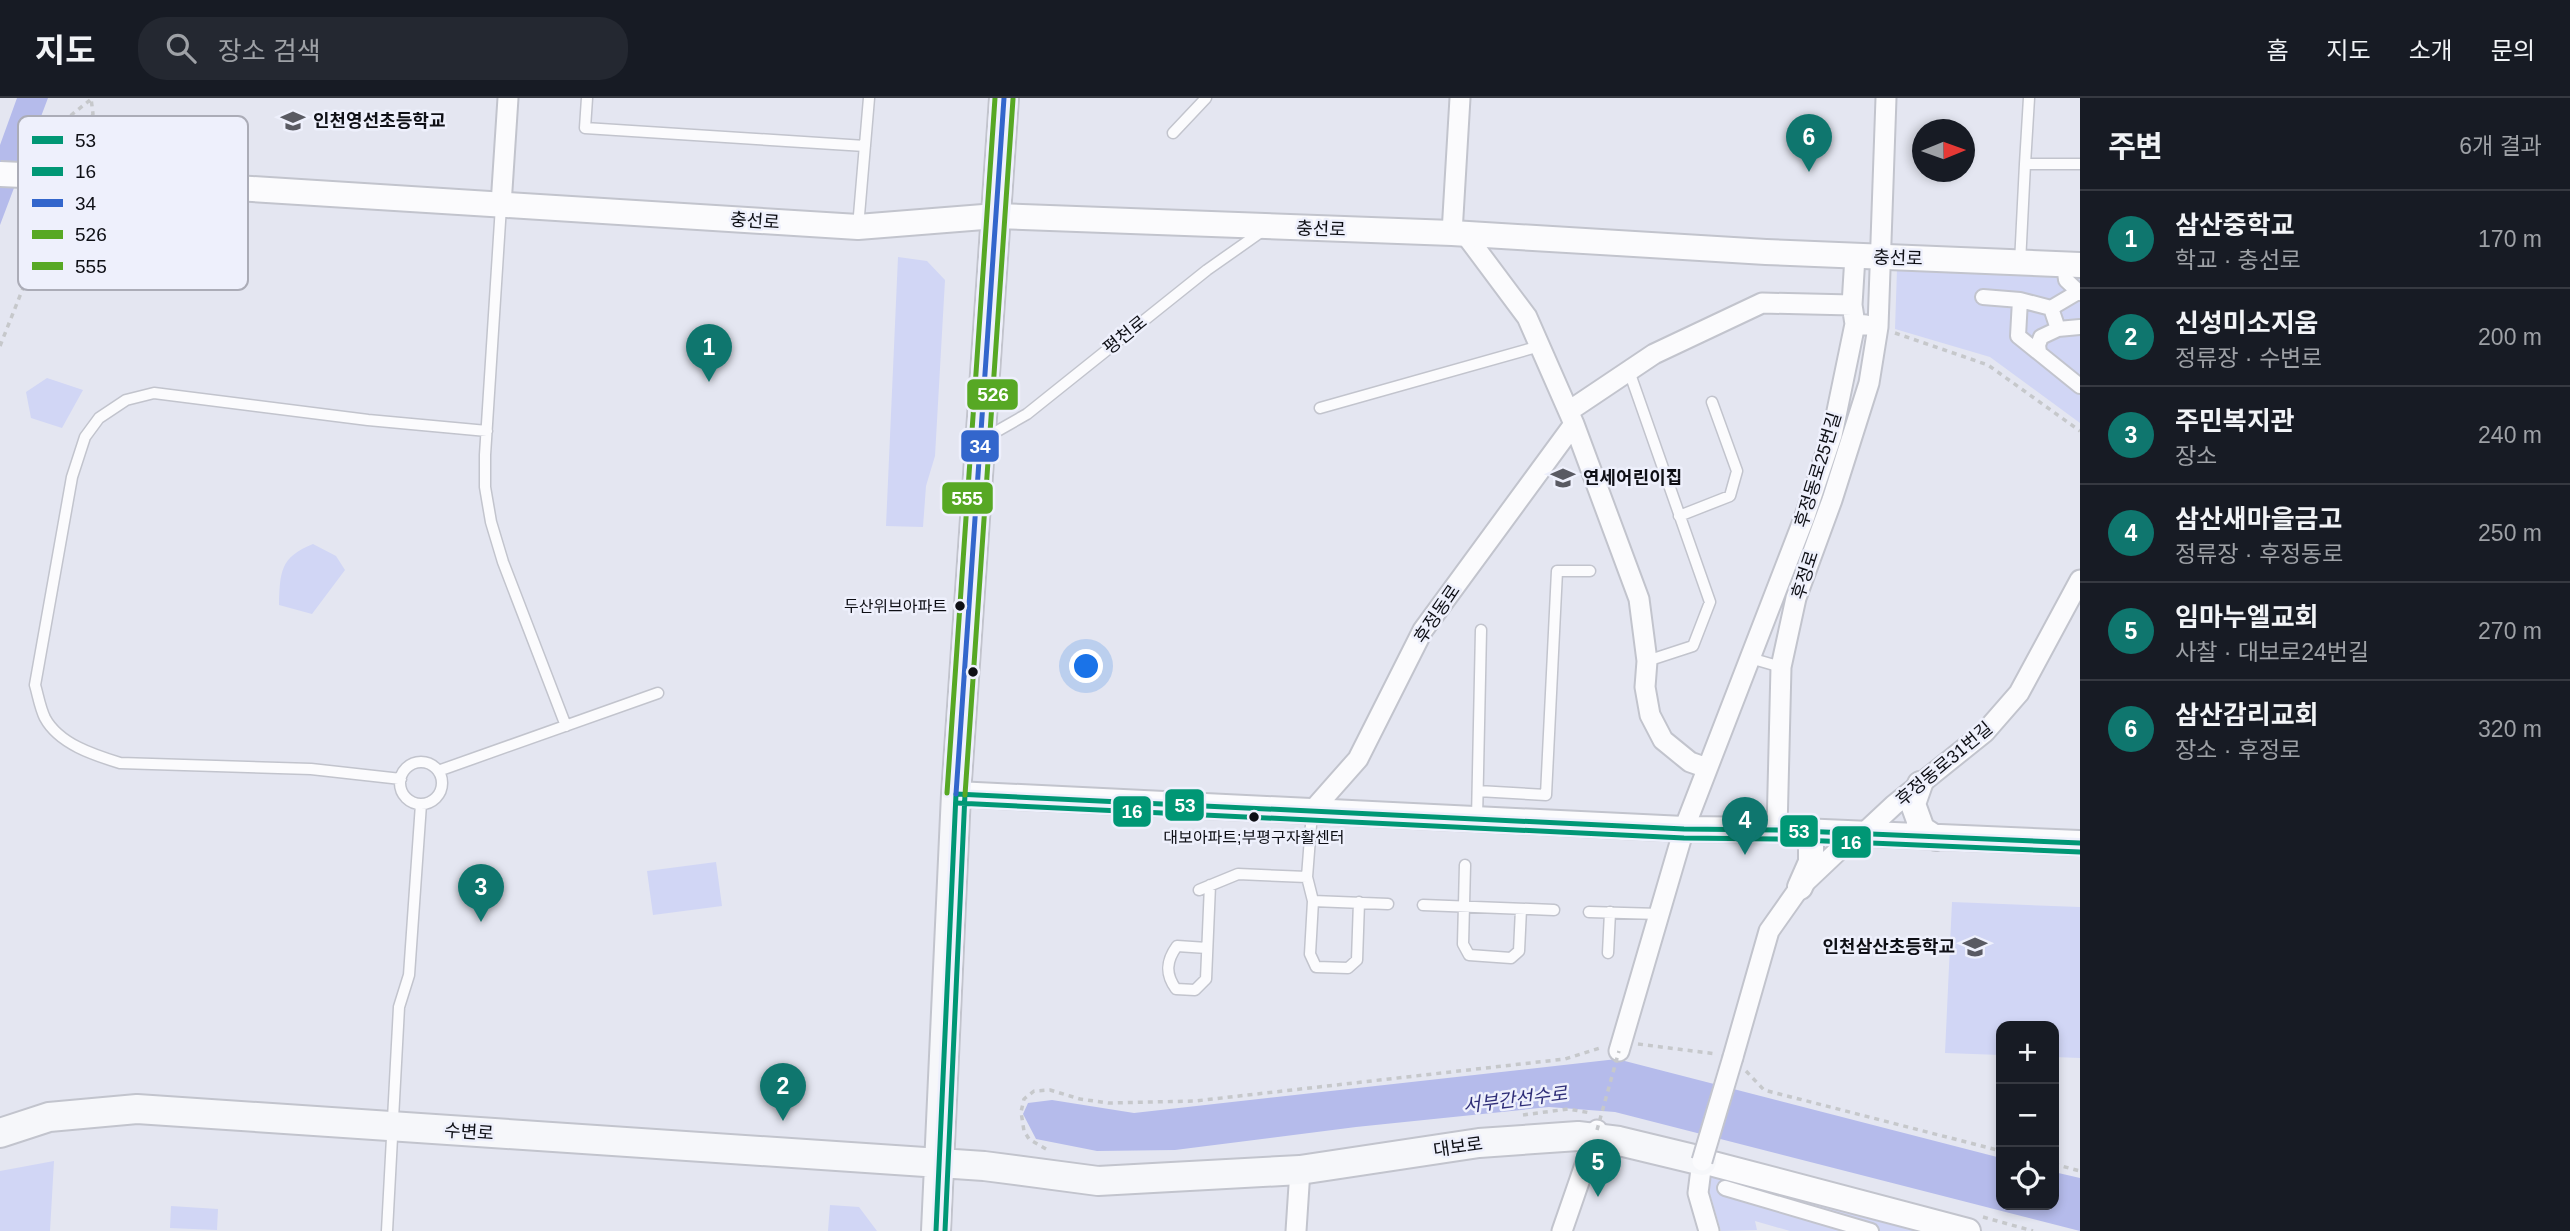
<!DOCTYPE html>
<html lang="ko">
<head>
<meta charset="utf-8">
<style>
	body { margin:0; font-family:Helvetica,"Noto Sans KR",sans-serif; background:#242831; color:#f1f3f6 }
	.controls { position:absolute; right:21px; bottom:21px; display:grid; overflow:hidden; border-radius:14px; box-shadow:0 4px 10px #0003 }
	.controls button { width:63px; height:63px; display:grid; place-items:center; padding:0; border:0; border-bottom:2px solid #363941; background:#171b24; color:#f1f3f6; font:35px sans-serif }
	.compass { position:absolute; left:1912px; top:21px; width:63px; height:63px; border-radius:50%; background:#171b24; box-shadow:0 4px 10px #0003; rotate:89deg }
	.you { position:absolute; left:1087px; top:569px; width:24px; height:24px; margin:-18px; border:5px solid #fff; border-radius:50%; background:#1a73e8; box-shadow:0 0 0 10px #1a73e833 }
	.badge { display:grid; place-items:center; width:46px; height:46px; border-radius:50%; background:#0f766e; color:#fff; font-size:23px; font-weight:700 }
	.pin { position:absolute; translate:-50% -58px; filter:drop-shadow(0 2px 4px #0008) }
	.pin::after { content:''; position:absolute; top:37px; width:24px; height:21px; background:inherit; clip-path:polygon(0 0,100% 0,50% 100%) }
	.list { margin:0; padding:0; list-style:none }
	h2 { display:flex; justify-content:space-between; align-items:center; height:91px; margin:0; padding:0 28px; font-size:30px }
	h2 small { font-size:23px; font-weight:400; color:#9ea1a6 }
	.list li { display:grid; grid-template-columns:46px 1fr auto; gap:21px; align-items:center; box-sizing:border-box; height:98px; padding:0 28px; border-top:2px solid #363941 }
	.list b { display:block; font-size:26px; white-space:nowrap }
	.list p { margin:0; font-size:23px; white-space:nowrap; color:#9ea1a6 }
	.list em { font-size:23px; font-style:normal; color:#9ea1a6 }
	.icon { flex:none; width:38px; height:38px; fill:none; stroke:currentColor; stroke-width:2; stroke-linecap:round; stroke-linejoin:round }
	.map { position:relative; flex:none; width:2080px; height:1133px; overflow:hidden }
	header { display:flex; align-items:center; gap:42px; box-sizing:border-box; height:98px; padding:0 35px; background:#171b24; border-bottom:2px solid #363941 }
	header strong { font-size:33px }
	nav { display:flex; gap:38px; margin-inline-start:auto; font-size:24px }
	.search { width:490px; height:63px; background:#242831; display:flex; align-items:center; gap:18px; box-sizing:border-box; padding:0 24px; border-radius:28px; color:#9ea1a6; font-size:26px }
	main { display:flex }
	aside { flex:1; background:#171b24 }
	.map>svg:first-child { display:block }
</style>
</head>
<body>
<header>
<strong>지도</strong>
<div class="search"><svg class="icon" aria-label="search" viewBox="0 0 24 24"><circle cx="10" cy="10" r="6"/><path d="M15 15l6 6"/></svg>장소 검색</div>
<nav><a>홈</a><a>지도</a><a>소개</a><a>문의</a></nav>
</header>
<main>
<div class="map">
<svg width="2080" height="1133" viewBox="0 0 2080 1133">
	<rect width="100%" height="100%" fill="#e4e6f1"/>
	<path fill="#d1d6f5" d="M898,159l29,4 18,19 -10,176 -9,30 -3,41 -37,-1z
		M1897,171l183,8v146l-90,-66 -95,-28z
		M47,280l36,12 -21,38 -31,-10 -5,-26z
		M313,446l23,12 9,14 -33,44 -33,-9c1,-33 1,-48 34,-61z
		M716,764l6,44 -69,9 -6,-44z
		M1952,804l128,5v151l-26,-1v-31h-53v29l-56,-2z
		M54,1063l-4,70h-50v-60z
		M1718,1071l221,62h-149l-35,-10 2,9 -36,1 -14,-47z
		M830,1107l29,2 18,24h-49z
		M171,1108l47,3 -1,21 -47,-2z"/>
	<path fill="#b5bbeb" d="M17,0h31l-48,127v-80z
		M1617,961l384,99v47h53v-33l26,6v53l-465,-119 -66,-5 -193,20 -181,23 -78,1 -61,-12 -13,-25 5,-11 24,-3 82,13z"/>
	<g fill="none" stroke-linecap="round" stroke-linejoin="round">
		<g stroke="#c2c4cd" stroke-width="13">
			<path id="service" d="M587,0l-2,30 280,18
				M1173,35l33,-35
				M2025,66l4,-66
				M501,108l-16,249v32l6,35 12,40 63,164
				M858,129l11,-129
				M2020,165l5,-99h55
				M1629,273l81,231 -17,44 -46,15
				M1320,310l220,-62
				M985,340l42,-24 180,-144 54,-38
				M1679,418l51,-20 7,-25 -25,-69
				M1750,560l31,9
				M400 685a21 21 0 1 1 42 0a21 21 0 1 1-42 0Z
				M438,673l220,-78
				M401,681l-90,-10 -191,-6c-26,-8 -61,-19 -75,-45 -5,-10 -7,-23 -10,-33l37,-208 13,-40 14,-19 27,-18 28,-7 214,27 119,11
				M1478,693l68,4 11,-224h33
				M1312,714l-5,65 6,24 75,3
				M1477,721l4,-189
				M1465,767l-2,79 6,11 42,3 8,-7 2,-42
				M1199,792l39,-16 69,3
				M1313,803l-3,53 6,13 32,1 9,-8 2,-58
				M1423,807l131,5
				M1589,814l70,2
				M1207,850l-30,-2c-11,15 -12,28 -1,43l19,1 11,-11 4,-94
				M1608,855l2,-41
				M387,1133l12,-224 10,-32 12,-171"/>
		</g>
		<g stroke="#c2c4cd" stroke-width="18">
			<path id="pedestrian" d="M2064,166l2,16 14,13
				M1983,199l37,3 31,8
				M2020,202l-2,36 62,50
				M2058,231l-7,-21 27,-16
				M2039,254l-1,-7 3,-8 17,-8 22,-2
				M1725,1090l146,43"/>
		</g>
		<g stroke="#c2c4cd" stroke-width="23">
			<path id="minor" d="M501,107l7,-107
				M1452,135l8,-135
				M1465,136l62,83 47,107 65,175 8,62 -2,26 5,28 13,25 27,22 17,6
				M1852,207l3,-49
				M1569,313l85,-57 108,-51 90,2 3,19 11,1
				M1312,713l46,-52 65,-129 151,-206
				M1777,732l4,-163 15,-69 36,-98 37,-117 9,-56 8,-229
				M1619,953l65,-222 121,-313 27,-81 23,-111
				M1733,959l36,-126 31,-44 39,-37 25,-17 30,-28 91,-73 34,-39 61,-113
				M1702,1063l-4,32 11,38
				M1296,1133l4,-61
				M1562,1133l35,-101"/>
		</g>
		<g stroke="#c2c4cd" stroke-width="28">
			<path id="tertiary" d="M45,78l813,51 138,-11 456,17 314,19 314,13
				M1920,686l-7,20 9,25 14,9
				M956,696l728,35 93,1 303,13
				M1796,732l15,11v21l-11,25
				M1702,1063l266,70"/>
		</g>
		<g stroke="#c2c4cd" stroke-width="32">
			<path id="secondary" d="M0,1035l49,-16 88,-8 847,57 114,15 202,-11 179,-27 99,-7 41,5 83,20
				M936,1133l20,-437 48,-696"/>
		</g>
		<path stroke="#c6c8cb" stroke-width="3.5" stroke-dasharray="5 5" stroke-linecap="butt" d="M55,30l35,-28
			M81,46l12,-30 -2,-16
			M25,181l3,-71
			M1895,235l93,32 92,66
			M0,248l54,-136
			M1638,946l79,10
			M1746,973l18,19 237,61
			M1523,1017l45,-6 23,4
			M1046,1051l-17,-10 -5,-8 -3,-19 3,-13 10,-8 16,-1 30,9 28,4 87,-2 370,-42 35,-11
			M2054,1066l26,7
			M1983,1119l50,14"/>
		<use href="#service" stroke="#fbfbfd" stroke-width="10"/>
		<use href="#pedestrian" stroke="#fbfbfd" stroke-width="14"/>
		<use href="#minor" stroke="#fbfbfd" stroke-width="19"/>
		<use href="#tertiary" stroke="#fbfbfd" stroke-width="24"/>
		<use href="#secondary" stroke="#f6f7fa" stroke-width="28"/>
		<g stroke="#c2c4cd" stroke-width="23" stroke-linecap="butt">
			<path id="minor-bridge" d="M1702,1063l31,-104"/>
		</g>
		<g stroke="#c2c4cd" stroke-width="28" stroke-linecap="butt">
			<path id="tertiary-bridge" d="M0,76l45,2"/>
		</g>
		<path stroke="#c6c8cb" stroke-width="3.5" stroke-dasharray="5 5" stroke-linecap="butt" d="M1597,1032l22,-79"/>
		<use href="#minor-bridge" stroke="#fbfbfd" stroke-width="19"/>
		<use href="#tertiary-bridge" stroke="#fbfbfd" stroke-width="24"/>
		<g stroke="#eef0fc" stroke-width="10">
			<path id="bus-1" d="M956,696l728,35 93,1 303,13
				M936,1133l20,-437"/>
		</g>
		<g stroke="#eef0fc" stroke-width="10">
			<path id="bus-2" d="M956,705l728,35 93,1 303,13
				M945,1133l20,-437"/>
		</g>
		<g stroke="#eef0fc" stroke-width="10">
			<path id="bus-3" d="M956,696l48,-696"/>
		</g>
		<g stroke="#eef0fc" stroke-width="10">
			<path id="bus-4" d="M965,697l48,-696"/>
		</g>
		<g stroke="#eef0fc" stroke-width="10">
			<path id="bus-5" d="M947,695l48,-695"/>
		</g>
		<use href="#bus-1" stroke="#009775" stroke-width="5"/>
		<use href="#bus-2" stroke="#009775" stroke-width="5"/>
		<use href="#bus-3" stroke="#36c" stroke-width="5"/>
		<use href="#bus-4" stroke="#57a824" stroke-width="5"/>
		<use href="#bus-5" stroke="#57a824" stroke-width="5"/>
	</g>
	<defs>
		<g id="school-bare" transform="scale(1.89)"><path d="M0-5L7-2L0 1L-7-2ZM-4 1L0 2.5L4 1V4Q0 6-4 4Z" fill="#595a62" stroke="#eef0fc" stroke-width="2.5" paint-order="stroke"/></g>
	</defs>
	<g fill-rule="evenodd">
		<use href="#school-bare" x="293" y="23"/>
		<use href="#school-bare" x="1563" y="380"/>
		<use href="#school-bare" x="1975" y="849"/>
	</g>
	<g fill="#0e0f15" stroke="#eef0fc" stroke-width="2.5">
		<circle cx="960" cy="508" r="6"/>
		<circle cx="973" cy="574" r="6"/>
		<circle cx="1254" cy="719" r="6"/>
	</g>
	<g text-anchor="middle" stroke-width="5" stroke-linejoin="round" paint-order="stroke">
		<g font-size="16" fill="#0e0f15" stroke="#eef0fc" text-anchor="end">
			<text x="947" y="514">두산위브아파트</text>
			<text x="1254" y="745" text-anchor="middle">대보아파트;부평구자활센터</text>
		</g>
		<g font-size="18" font-weight="bold" fill="#0e0f15" stroke="#eef0fc" text-anchor="start">
			<text x="313" y="29">인천영선초등학교</text>
			<text x="1583" y="386">연세어린이집</text>
			<text x="1955" y="855" text-anchor="end">인천삼산초등학교</text>
		</g>
		<g font-size="18" fill="#0e0f15" stroke="#eef0fc">
			<text transform="translate(755 123) rotate(4)" y="6">충선로</text>
			<text transform="translate(1321 131) rotate(2)" y="6">충선로</text>
			<text transform="translate(1898 160) rotate(2)" y="6">충선로</text>
			<text transform="translate(1125 237) rotate(-39)" y="6">평천로</text>
			<text transform="translate(1818 372) rotate(-73)" y="6">후정동로25번길</text>
			<text transform="translate(1805 477) rotate(-72)" y="6">후정로</text>
			<text transform="translate(1437 516) rotate(-56)" y="6">후정동로</text>
			<text transform="translate(1944 666) rotate(-40)" y="6">후정동로31번길</text>
			<text transform="translate(469 1034) rotate(4)" y="6">수변로</text>
			<text transform="translate(1458 1049) rotate(-8)" y="6">대보로</text>
		</g>
		<g font-size="19" font-style="italic" fill="#2f2e78" stroke="#eef0fc">
			<text transform="translate(1515 1001) rotate(-7)" y="7">서부간선수로</text>
		</g>
	</g>
	<rect x="18" y="18" width="230" height="174" rx="10" fill="#eef0fc" stroke="#abacb7" stroke-width="2"/>
	<rect x="32" y="38" width="31" height="8" fill="#009775"/>
	<rect x="32" y="69" width="31" height="9" fill="#009775"/>
	<rect x="32" y="101" width="31" height="8" fill="#36c"/>
	<rect x="32" y="132" width="31" height="9" fill="#57a824"/>
	<rect x="32" y="164" width="31" height="8" fill="#57a824"/>
	<g font-size="19" fill="#0e0f15">
		<text x="75" y="49">53</text>
		<text x="75" y="80">16</text>
		<text x="75" y="112">34</text>
		<text x="75" y="143">526</text>
		<text x="75" y="175">555</text>
	</g>
	<g stroke="#eef0fc" stroke-width="2.5">
		<rect x="966" y="280" width="53" height="33" rx="7" fill="#57a824"/>
		<rect x="960" y="331" width="40" height="34" rx="7" fill="#36c"/>
		<rect x="941" y="383" width="53" height="34" rx="7" fill="#57a824"/>
		<rect x="1164" y="690" width="41" height="34" rx="7" fill="#009775"/>
		<rect x="1112" y="697" width="40" height="33" rx="7" fill="#009775"/>
		<rect x="1779" y="716" width="40" height="34" rx="7" fill="#009775"/>
		<rect x="1831" y="727" width="41" height="34" rx="7" fill="#009775"/>
	</g>
	<g font-size="19" text-anchor="middle" font-weight="bold" fill="#fff">
		<text x="993" y="303">526</text>
		<text x="980" y="355">34</text>
		<text x="967" y="407">555</text>
		<text x="1185" y="714">53</text>
		<text x="1132" y="720">16</text>
		<text x="1799" y="740">53</text>
		<text x="1851" y="751">16</text>
	</g>
</svg>
<div class="controls">
<button>+</button>
<button>−</button>
<button><svg class="icon" aria-label="locate" viewBox="0 0 24 24"><circle cx="12" cy="12" r="6"/><path d="M12 2v4M12 18v4M2 12h4M18 12h4"/></svg></button>
</div>
<svg class="compass" viewBox="-18 -18 36 36"><path d="M0-13l5 13h-10z" fill="#e53935"/><path d="M0 13l5-13h-10z" fill="#9ea1a6"/></svg>
<div class="you"></div>
<div class="pin badge" style="left:709px;top:284px">1</div>
<div class="pin badge" style="left:783px;top:1023px">2</div>
<div class="pin badge" style="left:481px;top:824px">3</div>
<div class="pin badge" style="left:1745px;top:757px">4</div>
<div class="pin badge" style="left:1598px;top:1099px">5</div>
<div class="pin badge" style="left:1809px;top:74px">6</div>
</div>
<aside>
<h2>주변<small>6개 결과</small></h2>
<ul class="list">
<li><span class="badge">1</span><div><b>삼산중학교</b><p>학교 · 충선로</p></div><em>170 m</em></li>
<li><span class="badge">2</span><div><b>신성미소지움</b><p>정류장 · 수변로</p></div><em>200 m</em></li>
<li><span class="badge">3</span><div><b>주민복지관</b><p>장소</p></div><em>240 m</em></li>
<li><span class="badge">4</span><div><b>삼산새마을금고</b><p>정류장 · 후정동로</p></div><em>250 m</em></li>
<li><span class="badge">5</span><div><b>임마누엘교회</b><p>사찰 · 대보로24번길</p></div><em>270 m</em></li>
<li><span class="badge">6</span><div><b>삼산감리교회</b><p>장소 · 후정로</p></div><em>320 m</em></li>
</ul>
</aside>
</main>
</body>
</html>
